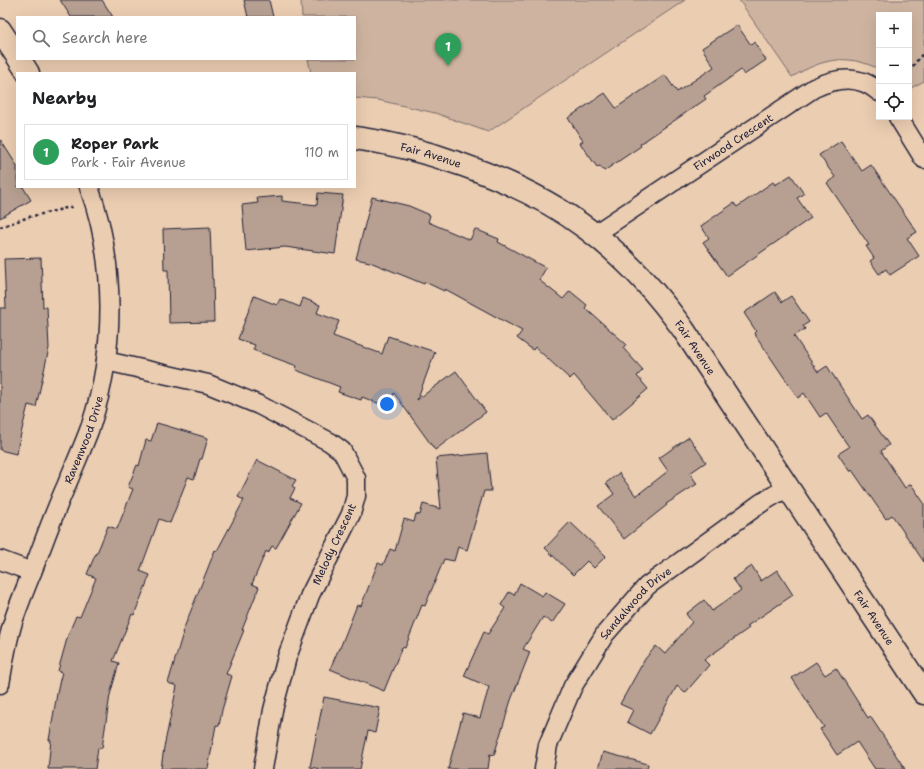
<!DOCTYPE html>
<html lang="en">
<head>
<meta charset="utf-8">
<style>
	body { margin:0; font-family:"Shantell Sans",sans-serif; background:#f2f2f2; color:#202124 }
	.controls { position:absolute; right:12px; top:12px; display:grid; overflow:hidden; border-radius:0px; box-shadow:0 4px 16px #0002 }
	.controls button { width:36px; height:36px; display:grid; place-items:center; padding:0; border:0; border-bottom:1px solid #e0e0e0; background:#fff; color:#202124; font:20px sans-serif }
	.you { position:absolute; left:387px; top:404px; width:14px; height:14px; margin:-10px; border:3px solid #fff; border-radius:50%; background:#1a73e8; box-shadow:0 0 0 6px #1a73e833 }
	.badge { display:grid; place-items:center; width:26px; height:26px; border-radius:50%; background:#c8321e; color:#fff; font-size:13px; font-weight:700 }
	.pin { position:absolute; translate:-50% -33px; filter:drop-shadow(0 1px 2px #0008) }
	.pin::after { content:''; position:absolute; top:21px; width:14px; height:12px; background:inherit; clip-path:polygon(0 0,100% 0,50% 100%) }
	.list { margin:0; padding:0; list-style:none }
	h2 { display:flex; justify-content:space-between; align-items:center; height:52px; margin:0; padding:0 16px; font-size:17px }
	h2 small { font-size:13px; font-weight:400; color:#757577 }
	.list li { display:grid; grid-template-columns:26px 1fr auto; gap:12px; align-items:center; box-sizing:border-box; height:56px; margin:0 8px 8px; padding:0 8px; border:1px solid #e0e0e0; border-radius:0px }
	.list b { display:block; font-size:15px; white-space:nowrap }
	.list p { margin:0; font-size:13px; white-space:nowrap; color:#757577 }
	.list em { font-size:13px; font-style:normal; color:#757577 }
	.icon { flex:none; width:22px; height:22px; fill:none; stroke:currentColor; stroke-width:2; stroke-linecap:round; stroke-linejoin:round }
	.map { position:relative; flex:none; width:924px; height:769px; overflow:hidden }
	.search { position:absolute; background:#fff; box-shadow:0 4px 16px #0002; left:16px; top:16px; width:340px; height:44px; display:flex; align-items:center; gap:10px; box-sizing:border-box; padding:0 14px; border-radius:0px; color:#757577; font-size:15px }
	.panel { position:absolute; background:#fff; box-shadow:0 4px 16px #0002; left:16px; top:72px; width:340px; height:116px; border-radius:0px }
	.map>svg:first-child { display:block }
</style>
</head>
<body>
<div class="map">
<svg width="924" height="769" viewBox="0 0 924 769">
	<rect width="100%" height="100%" fill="#ebcdb1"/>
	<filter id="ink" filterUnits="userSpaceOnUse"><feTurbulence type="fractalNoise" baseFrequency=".025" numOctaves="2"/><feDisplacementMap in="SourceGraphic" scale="8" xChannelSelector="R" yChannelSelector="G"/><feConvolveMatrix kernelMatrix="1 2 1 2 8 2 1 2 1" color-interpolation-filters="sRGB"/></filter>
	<g filter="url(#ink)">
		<path fill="#ceb4a0" stroke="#786b6e" d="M301,0h384l-197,132 -53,-19 -57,-13 -23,-2v-25h-44l-3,-14h47v-42h-53z
			M739,0h185v81l-15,8v-74h-30v54c-33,-16 -57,-10 -87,8z"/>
		<path fill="#b7a091" stroke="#22223b" d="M60,0h42l11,17h-42z
			M244,0h25l4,17h-25z
			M737,25l14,20 3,-3 12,18 -22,15 -3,-5 -37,26 2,3 -66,45 1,2 -37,25 -4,-5 -3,1 -17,-24 3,-2 -15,-23 37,-25 11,15 49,-33 12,17 37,-25 -12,-19z
			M0,139l17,27v21h6l8,13 -31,18z
			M841,141l21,30 9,-6 46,67 -10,6 12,18 -29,19 -4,-6 -7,5 -9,-13 4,-3 -8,-12 3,-1 -42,-62 8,-6 -16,-22z
			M791,175l13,19 -7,4 14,20 -84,58 -24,-34 6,-4 -8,-12 33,-23 3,4 36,-25 2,3z
			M318,193l25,2 -8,59 -50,-7 -39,4 -4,-46 16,-2 -1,-5 25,-2v5l35,4z
			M372,197l37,9 21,9 -2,7 42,18 5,-11 24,10 -1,3 48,26 -7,12 24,19 7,-8 17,14 -2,3 41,36 -3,4 20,22 -6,6 11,13 -36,31 -38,-45 -4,4 -35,-32 -2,3 -16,-12 5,-7 -77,-42 -1,2 -19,-9 -1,2 -54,-22 -14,-3z
			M210,227l2,52h1l1,43 -45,1 -1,-53h-4l-1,-41z
			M41,258l2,49h4l2,41 -13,59 -8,-2 -12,49 -16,-4v-142h6l-2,-49z
			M775,292l7,10 9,-6 18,26 -6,4 2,3 -11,7 24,36 9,-6 35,53 6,-4 21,30 -8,6 24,37 6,-4 13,19v59l-32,-47 -6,4 -34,-49 -2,2 -12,-18 11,-7 -23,-34 -6,4 -16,-24 -6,5 -44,-65 2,-2 -12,-18z
			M254,296l23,9 3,-6 20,8 3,-9 17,7 -3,8 22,8 -6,15 49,18 6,-18 47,16 -18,48 39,-29 30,41 -51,38 -41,-57 -6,14 -26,-10 -1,3 -23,-8 2,-5 -44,-17 1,-4 -44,-16 2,-5 -17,-6z
			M157,423l51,15 -6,21h-2l-6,20 -6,-2 -18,46 -11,-4 -19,52 10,4 -16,40 -2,-1 -19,47 6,2 -9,32 -8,53h-4l-3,21h-47l3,-29h-2l9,-52 4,-16 -4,-1 10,-36 8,-19 4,1 16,-39 -9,-4 9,-21h1l11,-27 9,3 16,-40 -5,-2 9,-22 2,1 7,-26 5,1z
			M689,437l17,25 -16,11 7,11 -31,20 1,1 -43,34 -26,-33 16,-12 -8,-11 13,-10 17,23 32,-25 -9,-13z
			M487,453l4,38h-7l-17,59 -9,-3 -4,14 -10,-2 -19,47 -3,-1 -17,43 -3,-1 -18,44 -54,-22 9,-21h1l17,-43 4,1 17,-43 5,2 7,-16 5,2 9,-32 10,3 2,-8 4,1 3,-11 18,5 -5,-51z
			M257,460l39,20 -4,6 3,2 -5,10 11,5 -25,45 -4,-2 -4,7 -2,-2 -14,33 7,3 -17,43h2l-18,44 6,2 -10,34 -3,16 -3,-1 -8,44h-47l3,-22 13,-61 -9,-3 15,-50h-1l33,-83 2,1 27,-51 -6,-3z
			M570,522l36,34 -12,12 -7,-7 -14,14 -28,-27z
			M752,566l9,15 16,-11 16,25 -46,31 2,2 -45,32 5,5 -24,28 -8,-7 -27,48 -23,-12 6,-12 -13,-6 25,-45 11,-13 9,8 27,-32 -6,-8 18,-14 8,11 29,-21 -8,-11z
			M520,583l22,13 3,-4 20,12 -13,19 -9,-6 -20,32 7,3 -19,48 -17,55 -4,-1 -2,15h-40l15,-56 17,5 9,-31 -25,-11 20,-44 4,2 17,-26 -4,-3 8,-13 5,3z
			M816,662l9,13 11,-7 32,50 2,-2 35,53h-30l-18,-27 -20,13 -17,-26 4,-2 -32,-49z
			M324,697l56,11 -5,25 -7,-2 -8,38h-39l-11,-2z
			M603,752l45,12 -1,5h-49z"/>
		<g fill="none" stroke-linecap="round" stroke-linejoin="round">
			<g stroke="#22223b" stroke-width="21">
				<g id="minor">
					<path d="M898,117l26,42"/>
					<path id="s1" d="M595,234l219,-146c21,-10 46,-14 65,4"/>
					<path d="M106,361l102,23 51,21 71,37 12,9 14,27v18l-5,18 -41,81 -23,62 -14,53 -10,59"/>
					<path d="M0,560l32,12"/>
					<path id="s2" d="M0,684c4,-22 7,-46 15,-68 7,-20 15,-39 23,-59 9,-24 18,-49 29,-73 8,-20 17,-39 24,-59 25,-76 25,-163 -2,-238"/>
					<path id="s3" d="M544,769l4,-24 25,-59 32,-52 42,-48 114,-83 27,-16"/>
				</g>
			</g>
			<g stroke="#22223b" stroke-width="25">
				<g id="tertiary">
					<path d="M0,30l17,26"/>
					<path d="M19,59l9,14"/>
					<path id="s4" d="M355,138c38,5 72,14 108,27 97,34 160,81 220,164l241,364"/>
				</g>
			</g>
			<path stroke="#22223b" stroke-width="2.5" stroke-dasharray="3 3" stroke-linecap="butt" d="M909,71l15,-19
				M0,227l29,-10 46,-11"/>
			<use href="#minor" stroke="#ebcdb1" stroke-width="18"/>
			<use href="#tertiary" stroke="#ebcdb1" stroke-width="22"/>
		</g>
	</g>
	<g text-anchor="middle" stroke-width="3.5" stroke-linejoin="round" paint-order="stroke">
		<g font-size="11" fill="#22223b" stroke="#ebcdb1">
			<text dy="4" stroke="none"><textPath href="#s1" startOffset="166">Firwood Crescent</textPath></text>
			<text dy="4" stroke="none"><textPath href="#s4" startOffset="78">Fair Avenue</textPath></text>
			<text dy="4" stroke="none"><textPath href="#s4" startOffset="413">Fair Avenue</textPath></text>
			<text dy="4" stroke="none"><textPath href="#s2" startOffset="259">Ravenwood Drive</textPath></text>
			<text transform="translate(334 544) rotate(-65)" y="4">Melody Crescent</text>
			<text dy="4" stroke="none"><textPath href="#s3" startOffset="193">Sandalwood Drive</textPath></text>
			<text dy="4" stroke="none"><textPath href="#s4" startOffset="737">Fair Avenue</textPath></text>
		</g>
	</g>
</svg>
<div class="controls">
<button>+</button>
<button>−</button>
<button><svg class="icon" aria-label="locate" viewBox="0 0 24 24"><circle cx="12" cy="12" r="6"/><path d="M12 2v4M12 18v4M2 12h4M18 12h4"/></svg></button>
</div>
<div class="you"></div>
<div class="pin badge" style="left:448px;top:66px;background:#2e9e5b">1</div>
<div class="search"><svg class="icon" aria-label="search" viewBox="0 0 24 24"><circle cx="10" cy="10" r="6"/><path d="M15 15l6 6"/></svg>Search here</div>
<section class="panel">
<h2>Nearby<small></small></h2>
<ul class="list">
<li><span class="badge" style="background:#2e9e5b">1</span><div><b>Roper Park</b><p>Park · Fair Avenue</p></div><em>110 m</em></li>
</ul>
</section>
</div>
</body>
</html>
